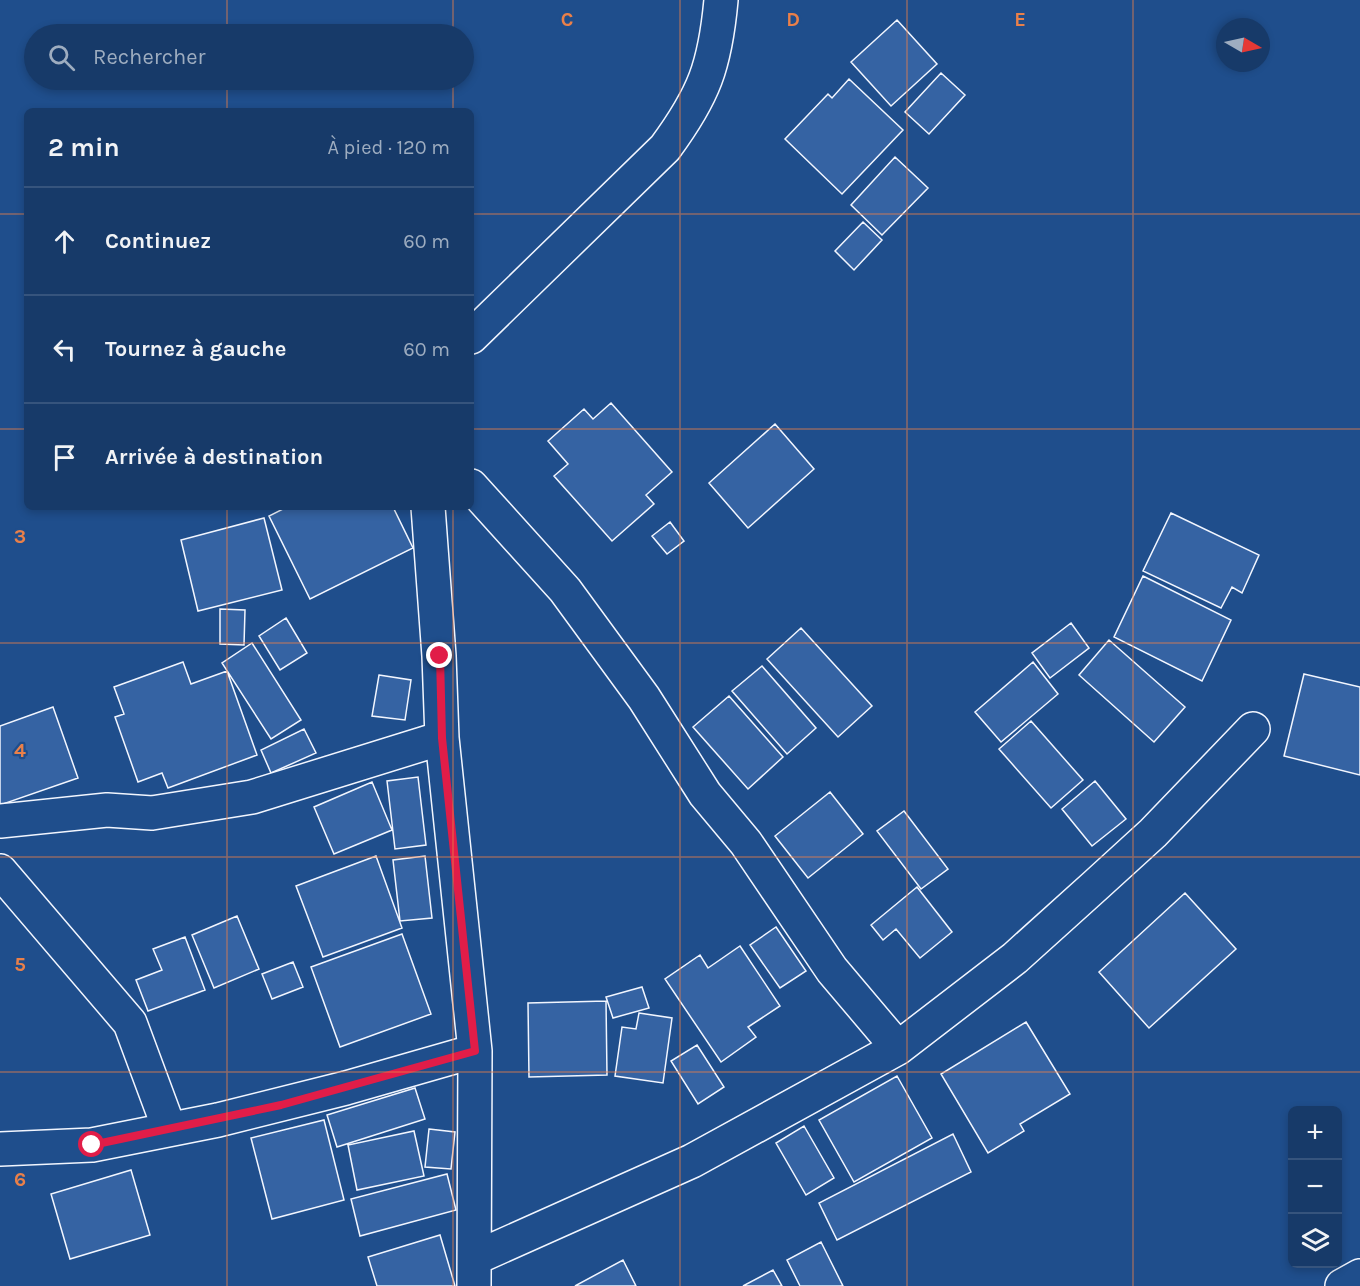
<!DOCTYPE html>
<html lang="fr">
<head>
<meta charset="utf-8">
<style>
	body { margin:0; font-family:Karla,sans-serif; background:#20416f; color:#f1f3f6 }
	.controls { position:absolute; right:18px; bottom:18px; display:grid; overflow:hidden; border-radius:9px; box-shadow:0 3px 9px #0003 }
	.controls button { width:54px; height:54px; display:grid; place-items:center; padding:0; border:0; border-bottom:2px solid #36547d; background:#173a69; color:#f1f3f6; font:30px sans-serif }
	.compass { position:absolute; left:1216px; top:18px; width:54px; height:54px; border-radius:50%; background:#173a69; box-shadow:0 3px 9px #0003; rotate:99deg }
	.stop { position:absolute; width:18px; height:18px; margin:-14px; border:4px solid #e11d48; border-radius:50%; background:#fff }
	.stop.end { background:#e11d48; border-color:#fff; box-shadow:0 2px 6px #0008 }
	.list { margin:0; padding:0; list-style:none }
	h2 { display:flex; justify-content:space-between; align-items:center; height:78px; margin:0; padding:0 24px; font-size:26px }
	h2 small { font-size:20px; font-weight:400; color:#9eadc0 }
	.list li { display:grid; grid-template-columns:39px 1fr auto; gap:18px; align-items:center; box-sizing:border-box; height:108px; padding:0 24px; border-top:2px solid #36547d }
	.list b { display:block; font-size:22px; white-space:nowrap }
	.list em { font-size:20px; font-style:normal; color:#9eadc0 }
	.icon { flex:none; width:33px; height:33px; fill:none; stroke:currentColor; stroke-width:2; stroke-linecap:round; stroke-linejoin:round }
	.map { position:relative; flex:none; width:1360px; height:1286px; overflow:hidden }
	.search { position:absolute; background:#173a69; box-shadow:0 3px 9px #0003; left:24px; top:24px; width:450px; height:66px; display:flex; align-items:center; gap:15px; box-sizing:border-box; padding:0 21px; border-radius:33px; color:#9eadc0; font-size:22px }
	.panel { position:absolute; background:#173a69; box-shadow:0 3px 9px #0003; left:24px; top:108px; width:450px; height:402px; border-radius:9px }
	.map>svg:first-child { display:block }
</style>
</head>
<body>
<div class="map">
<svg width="1360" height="1286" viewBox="0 0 1360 1286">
	<rect width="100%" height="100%" fill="#1f4e8c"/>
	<path fill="#3563a3" stroke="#f2f6ff" stroke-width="1.5" d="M897,20l40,44 -46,42 -40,-44z
		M941,73l24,22 -36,39 -24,-22z
		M849,79l54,51 -61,64 -57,-55 43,-45 4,4z
		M895,157l33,31 -46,47 -31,-30z
		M863,222l19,18 -28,30 -19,-19z
		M611,403l61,69 -26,23 8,9 -42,37 -58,-65 14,-12 -20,-23 36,-32 9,10z
		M775,424l39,45 -66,59 -39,-45z
		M287,507h106l20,41 -103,51 -41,-83z
		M1171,513l88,42 -17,38 -10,-6 -11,21 -78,-37z
		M264,518l18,72 -84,21 -17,-71z
		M670,522l14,19 -17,13 -15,-18z
		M1143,576l88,44 -29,61 -88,-44z
		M220,609l25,1 -1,35 -24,-1z
		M286,618l21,35 -27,17 -21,-34z
		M1071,623l18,25 -39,30 -18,-25z
		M801,628l71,78 -34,31 -71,-78z
		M1109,640l76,67 -31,35 -75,-67z
		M252,643l49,77 -30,19 -49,-76z
		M183,662l8,22 36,-13 30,84 -89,33 -6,-15 -24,9 -23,-65 9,-3 -10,-27z
		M1033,662l25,32 -57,48 -26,-30z
		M762,666l54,62 -29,26 -55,-63z
		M1304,674l56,13v88l-76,-19z
		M379,675l32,5 -6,40 -33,-4z
		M729,696l54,61 -35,32 -55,-62z
		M53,707l25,71 -78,27v-79z
		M1031,721l52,59 -32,28 -52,-59z
		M304,729l12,24 -45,20 -10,-23z
		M418,777l8,68 -31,4 -8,-68z
		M1095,781l31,38 -34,27 -30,-37z
		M372,782l20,48 -58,24 -20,-47z
		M830,792l33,42 -55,44 -33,-42z
		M904,811l44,58 -27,20 -44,-58z
		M376,856l26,72 -79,29 -27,-71z
		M425,856l7,62 -32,3 -7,-61z
		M917,887l35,45 -32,26 -24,-29 -13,11 -12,-15z
		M1185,893l51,56 -87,79 -50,-56z
		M237,916l22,53 -45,19 -22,-53z
		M776,927l30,44 -26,17 -30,-43z
		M402,934l29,80 -91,33 -29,-80z
		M185,937l20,53 -57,21 -12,-31 26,-10 -9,-21z
		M740,946l40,60 -32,21 8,10 -35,25 -56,-83 35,-24 8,13z
		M293,962l10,25 -31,12 -10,-25z
		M642,987l7,21 -36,10 -7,-21z
		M606,1001l1,74 -78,2 -1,-74z
		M639,1013l33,5 -9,65 -48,-7 7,-49 14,2z
		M1026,1022l44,72 -50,30 4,7 -36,22 -47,-79z
		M697,1045l27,42 -26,17 -27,-43z
		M897,1076l35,62 -78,44 -35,-62z
		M415,1088l10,31 -88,28 -10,-32z
		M324,1120l20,80 -72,19 -21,-81z
		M804,1126l30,52 -28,17 -30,-52z
		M429,1129l26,3 -4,37 -26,-2z
		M414,1131l10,45 -67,14 -9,-45z
		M953,1134l18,38 -134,68 -18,-37z
		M131,1170l19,65 -80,24 -19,-65z
		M447,1174l9,36 -96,26 -9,-37z
		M440,1235l15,51h-78l-9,-29z
		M821,1242l22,44h-43l-13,-26z
		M623,1260l13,26h-61z
		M773,1270l9,16h-39z"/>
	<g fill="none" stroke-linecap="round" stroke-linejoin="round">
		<g stroke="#f2f6ff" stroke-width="36">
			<path id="street" d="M471,337l194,-189c39,-53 50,-82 56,-148
				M471,486l94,104 79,108 61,96 41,49 86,127 66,78
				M428,507l11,149 3,82 33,313 -1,235
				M0,821l107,-11 45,3 100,-16 190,-59
				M0,871l130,152 39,105
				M0,1149l92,-4 126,-25 128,-32 129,-37
				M475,1258l217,-97 206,-113 117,-90 81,-73 57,-52 100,-104"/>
		</g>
		<g stroke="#f2f6ff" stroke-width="36">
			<path id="highway" d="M1342,1286l18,-10"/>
		</g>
		<use href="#street" stroke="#1f4e8c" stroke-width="33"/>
		<use href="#highway" stroke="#1f4e8c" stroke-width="33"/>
	</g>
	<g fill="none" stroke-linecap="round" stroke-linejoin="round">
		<path stroke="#e11d48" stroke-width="8" d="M92,1145l189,-40 194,-54 -33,-313 -2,-82"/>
	</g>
	<path fill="none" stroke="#ea8049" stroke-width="1.5" stroke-opacity="0.55" d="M227,0v34M453,0v34M680,0v1286M907,0v1286M1133,0v1286M227,80v31M453,80v31M0,214h27M471,214h889M0,429h27M471,429h889M227,507v779M453,507v779M0,643h1360M0,857h1360M0,1072h1360"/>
	<g font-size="20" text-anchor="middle" font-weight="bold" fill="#ea8049" stroke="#1f4e8c" stroke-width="4.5" stroke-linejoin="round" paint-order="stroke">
		<text x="567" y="26">C</text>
		<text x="793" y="26">D</text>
		<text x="1020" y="26">E</text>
		<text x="20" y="543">3</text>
		<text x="20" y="757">4</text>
		<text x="20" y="971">5</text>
		<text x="20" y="1186">6</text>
	</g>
</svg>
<div class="controls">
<button>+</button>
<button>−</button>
<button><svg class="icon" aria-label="layers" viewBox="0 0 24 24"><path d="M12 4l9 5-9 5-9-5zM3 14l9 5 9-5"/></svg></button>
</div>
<svg class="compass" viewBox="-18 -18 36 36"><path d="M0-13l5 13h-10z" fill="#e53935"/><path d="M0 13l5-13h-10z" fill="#9eadc0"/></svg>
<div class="stop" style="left:92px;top:1145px"></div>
<div class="stop end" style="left:440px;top:656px"></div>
<div class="search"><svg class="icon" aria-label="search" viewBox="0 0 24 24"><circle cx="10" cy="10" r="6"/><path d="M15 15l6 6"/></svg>Rechercher</div>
<section class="panel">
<h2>2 min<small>À pied · 120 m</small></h2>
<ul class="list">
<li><svg class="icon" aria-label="ahead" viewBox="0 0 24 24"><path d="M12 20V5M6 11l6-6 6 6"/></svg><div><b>Continuez</b></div><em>60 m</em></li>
<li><svg class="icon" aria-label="left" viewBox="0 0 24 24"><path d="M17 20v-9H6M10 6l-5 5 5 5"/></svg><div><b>Tournez à gauche</b></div><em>60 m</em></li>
<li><svg class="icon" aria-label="arrive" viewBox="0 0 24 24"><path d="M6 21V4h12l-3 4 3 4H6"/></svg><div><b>Arrivée à destination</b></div></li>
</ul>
</section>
</div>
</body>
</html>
